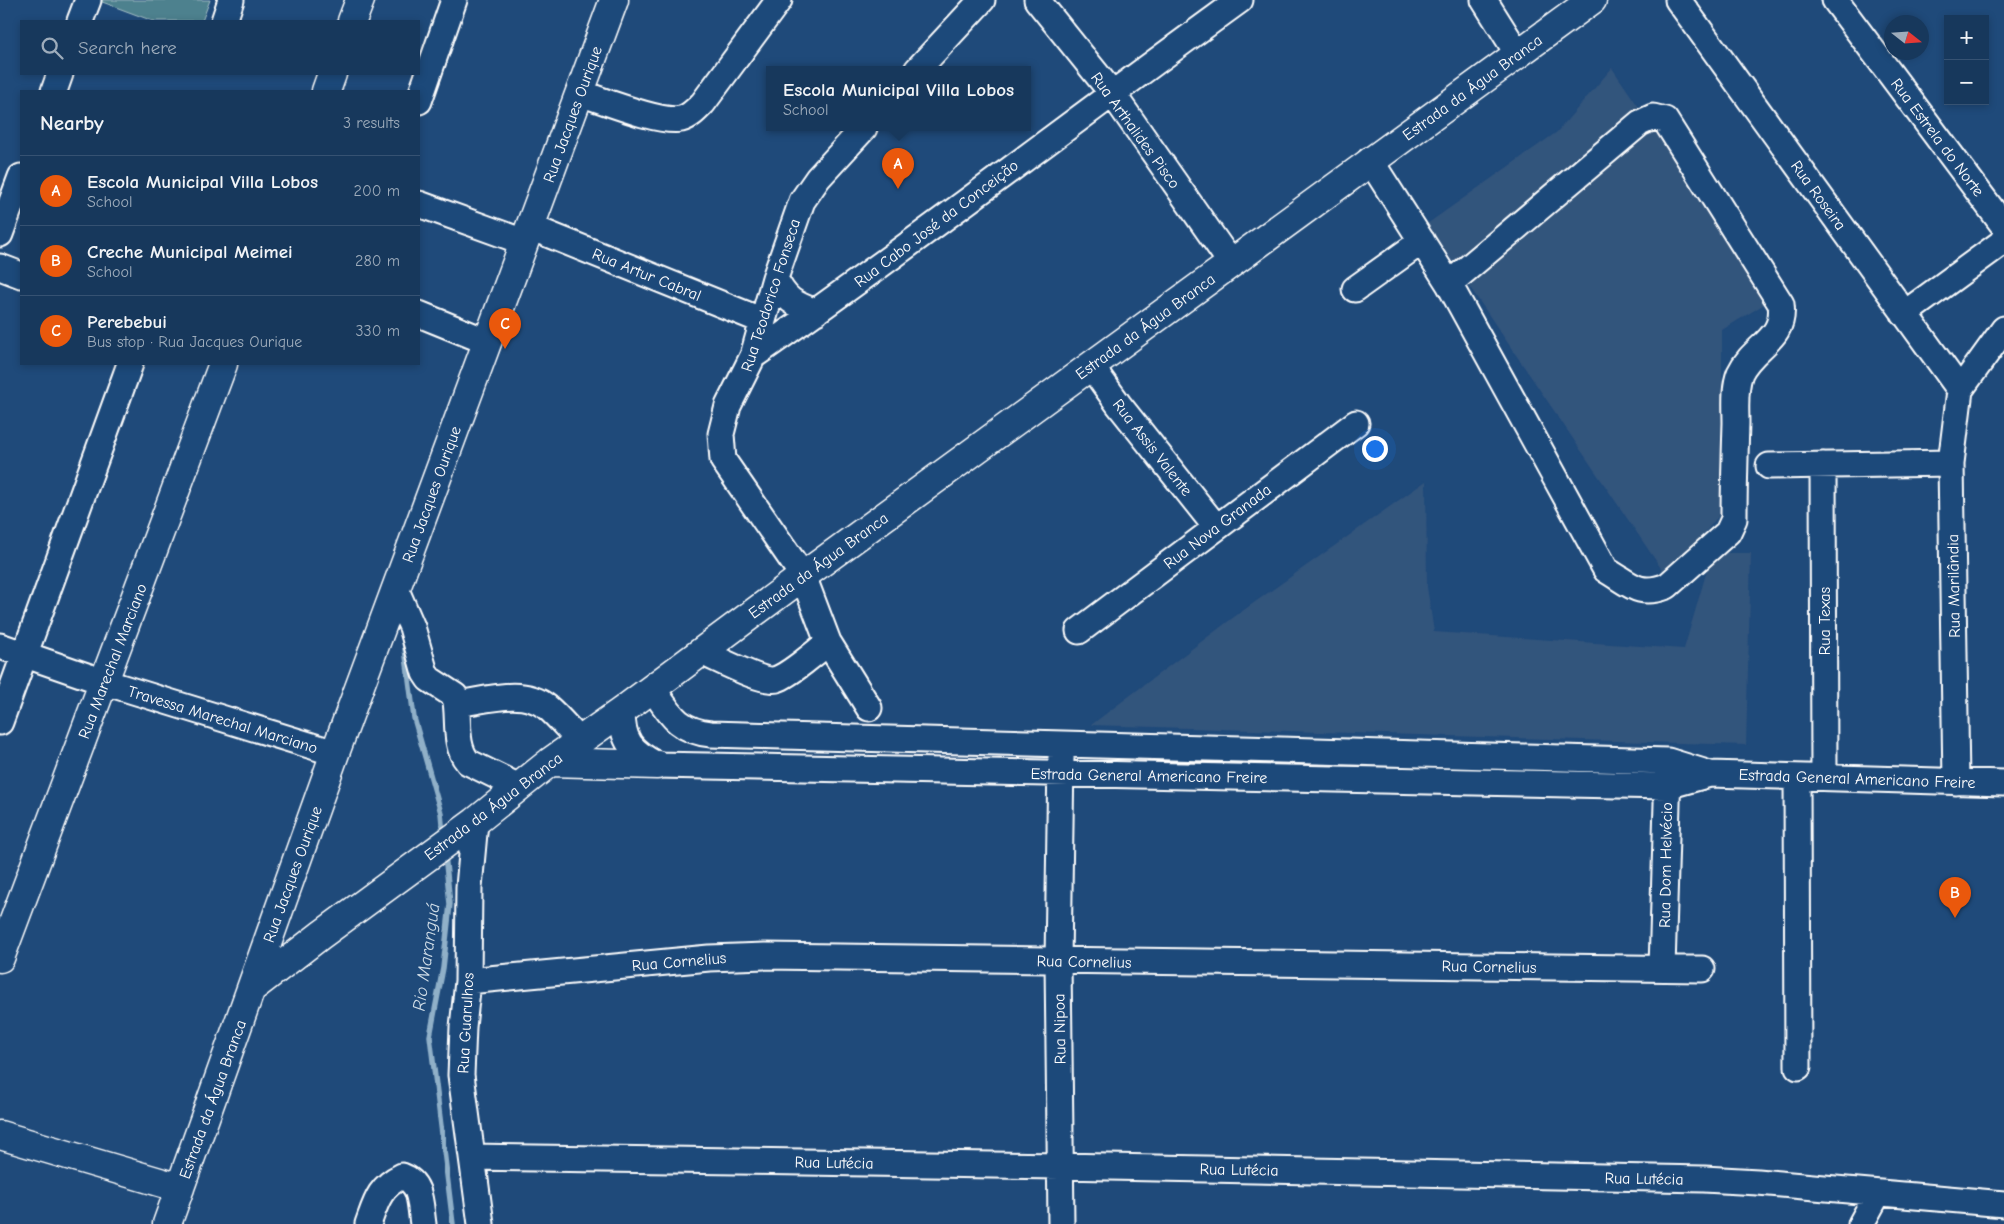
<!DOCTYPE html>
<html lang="en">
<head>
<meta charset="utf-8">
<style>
	body { margin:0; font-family:"Comic Neue",sans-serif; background:#244365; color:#f1f3f6 }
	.controls { position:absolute; right:15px; top:15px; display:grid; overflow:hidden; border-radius:0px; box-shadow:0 2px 8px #0003 }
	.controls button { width:45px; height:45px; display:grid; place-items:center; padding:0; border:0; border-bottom:1px solid #365272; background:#17385c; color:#f1f3f6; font:25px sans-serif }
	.compass { position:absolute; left:1884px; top:15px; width:45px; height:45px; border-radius:50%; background:#17385c; box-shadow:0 2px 8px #0003; rotate:107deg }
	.you { position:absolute; left:1374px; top:448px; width:18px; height:18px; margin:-12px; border:4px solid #fff; border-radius:50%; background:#1a73e8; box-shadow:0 0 0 8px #1a73e833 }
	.badge { display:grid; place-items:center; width:32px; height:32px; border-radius:50%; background:#ea580c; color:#fff; font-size:16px; font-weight:700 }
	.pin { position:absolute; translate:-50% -41px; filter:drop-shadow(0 1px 2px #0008) }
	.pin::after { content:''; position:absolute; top:26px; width:18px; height:15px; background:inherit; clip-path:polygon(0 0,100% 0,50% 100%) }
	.popup { position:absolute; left:766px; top:66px; width:265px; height:65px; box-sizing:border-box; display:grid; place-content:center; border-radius:0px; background:#17385c; filter:drop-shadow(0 1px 4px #0005); font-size:16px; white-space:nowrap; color:#9eacbb }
	.popup b { font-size:19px; color:#f1f3f6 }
	.popup::after { content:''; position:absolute; left:50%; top:100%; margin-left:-10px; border:10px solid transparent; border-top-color:#17385c }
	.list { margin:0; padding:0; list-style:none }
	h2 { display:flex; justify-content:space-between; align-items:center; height:65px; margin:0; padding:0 20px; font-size:21px }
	h2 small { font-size:16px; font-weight:400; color:#9eacbb }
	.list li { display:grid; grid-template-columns:32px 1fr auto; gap:15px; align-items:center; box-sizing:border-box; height:70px; padding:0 20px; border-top:1px solid #365272 }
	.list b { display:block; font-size:19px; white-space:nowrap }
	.list p { margin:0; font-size:16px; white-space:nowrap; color:#9eacbb }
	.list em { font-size:16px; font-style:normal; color:#9eacbb }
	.icon { flex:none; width:28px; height:28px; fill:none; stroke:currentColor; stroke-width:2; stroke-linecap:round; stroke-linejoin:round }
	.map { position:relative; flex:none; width:2004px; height:1224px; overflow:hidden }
	.search { position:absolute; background:#17385c; box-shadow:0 2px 8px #0003; left:20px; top:20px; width:400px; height:55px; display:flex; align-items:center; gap:12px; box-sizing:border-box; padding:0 18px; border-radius:0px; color:#9eacbb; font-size:19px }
	.panel { position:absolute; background:#17385c; box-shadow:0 2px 8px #0003; left:20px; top:90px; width:400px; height:275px; border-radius:0px }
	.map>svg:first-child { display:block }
</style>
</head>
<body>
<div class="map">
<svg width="2004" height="1224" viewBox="0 0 2004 1224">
	<rect width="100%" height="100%" fill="#1f4a7a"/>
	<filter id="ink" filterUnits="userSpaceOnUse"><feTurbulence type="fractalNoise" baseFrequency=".02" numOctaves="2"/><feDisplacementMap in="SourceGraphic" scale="10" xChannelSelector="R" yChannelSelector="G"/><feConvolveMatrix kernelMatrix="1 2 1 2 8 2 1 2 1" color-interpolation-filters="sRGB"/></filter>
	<g filter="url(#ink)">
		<path fill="#33547c" d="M1612,68l159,232 -49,30v182l-55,65 -240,-353 130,-92z
			M1426,481l1,106 7,45 250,17 28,-96h39l-5,192 -655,-20 143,-108z"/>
		<path fill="#4e818e" stroke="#a6c0c6" d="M97,0h113l-8,21h-49z"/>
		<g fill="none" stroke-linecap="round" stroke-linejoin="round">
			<path stroke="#90b0c8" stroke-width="5.5" d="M404,641l10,77 27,95 2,22
				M445,854l5,50 -7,64 -13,68 23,188"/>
			<g stroke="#fff" stroke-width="29">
				<path id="minor" d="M1037,0l75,93 119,170
					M1484,0l34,54
					M1678,0l282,390
					M1835,0l169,226
					M80,21l8,-21
					M224,21l7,-21
					M917,70l65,-70
					M54,91l6,-17
					M580,93c22,7 81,31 101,26 9,-2 16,-10 22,-16l76,-103
					M419,101l35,-101
					M1370,160l79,124 157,286c24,14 32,27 61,16l61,-54 6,-13c0,-32 1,-64 2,-96 0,-15 -2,-35 4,-50 13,-28 46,-33 41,-69l-116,-184 -12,-3 -13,6 -191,161
					M419,204l105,38
					M530,227l233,94
					M0,234l21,-57
					M0,267l21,8
					M775,278c10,22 19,26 41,34
					M1355,289l67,-48
					M419,314l69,28
					M1904,314l100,-73
					M753,356c165,-115 324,-238 487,-356
					M1091,366l28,39 97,122
					M1823,465l1,312
					M1769,466l182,-3
					M396,590l16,37 13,46 4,6 26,17c5,20 -2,49 13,66l51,25
					M1079,631l277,-208
					M828,642l41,66
					M0,646l104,36 231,71
					M701,652c15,6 63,32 76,27 12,-4 41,-28 51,-37l-25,-66 -80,-116 -2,-26 7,-28 25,-50 22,-78 27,-77 16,-23 46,-50
					M653,689c17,25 25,42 58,45l957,27 42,13 294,9
					M457,704c29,-4 66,-17 90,3 12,10 22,23 33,34
					M622,711c0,30 9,40 35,54l1010,21 43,-12
					M0,722l130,-358
					M1797,777l1,290
					M1956,782l-5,-319 9,-73 44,-61
					M475,822l-6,65 -1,94 -5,46 -2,48 20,149
					M1662,968l6,-197
					M468,981l241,-23 56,-2 937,13
					M473,1157l587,9 644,13 54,3 246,22
					M368,1224c8,-22 11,-37 34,-48 20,7 18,29 21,48
					M1061,1224l-3,-263 3,-204
					M1861,1224l17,-31"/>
			</g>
			<g stroke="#fff" stroke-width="31">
				<path id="major" d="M352,21l8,-21
					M326,91l6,-17
					M550,762l107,3
					M0,958l223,-594
					M251,989l70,-54 154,-113 75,-60 72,-51 181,-135 789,-576
					M0,1135l180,53
					M167,1224l168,-471 279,-753"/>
			</g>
			<use href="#minor" stroke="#1f4a7a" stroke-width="25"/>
			<use href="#major" stroke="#1f4a7a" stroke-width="28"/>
		</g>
	</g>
	<g text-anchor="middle" stroke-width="4" stroke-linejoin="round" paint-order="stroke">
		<g font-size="16" fill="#fff" stroke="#1f4a7a">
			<text transform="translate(1472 87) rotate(-36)" y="6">Estrada da Água Branca</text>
			<text transform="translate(572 114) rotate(-70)" y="6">Rua Jacques Ourique</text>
			<text transform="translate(1136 130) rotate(54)" y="6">Rua Arthalides Pisco</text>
			<text transform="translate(1938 137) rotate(53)" y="6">Rua Estrela do Norte</text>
			<text transform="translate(1819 195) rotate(54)" y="6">Rua Roseira</text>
			<text transform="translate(936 223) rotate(-37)" y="6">Rua Cabo José da Conceição</text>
			<text transform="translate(647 274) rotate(22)" y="6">Rua Artur Cabral</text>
			<text transform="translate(770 295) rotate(-72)" y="6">Rua Teodorico Fonseca</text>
			<text transform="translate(1145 326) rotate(-36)" y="6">Estrada da Água Branca</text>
			<text transform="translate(1153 447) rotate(52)" y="6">Rua Assis Valente</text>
			<text transform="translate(431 494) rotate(-70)" y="6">Rua Jacques Ourique</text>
			<text transform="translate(1217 526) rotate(-37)" y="6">Rua Nova Granada</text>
			<text transform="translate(818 565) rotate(-36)" y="6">Estrada da Água Branca</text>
			<text transform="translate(1953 586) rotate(-91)" y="6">Rua Marilândia</text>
			<text transform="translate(1824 621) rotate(-90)" y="6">Rua Texas</text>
			<text transform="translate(112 661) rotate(-69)" y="6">Rua Marechal Marciano</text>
			<text transform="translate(223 719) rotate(17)" y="6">Travessa Marechal Marciano</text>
			<text transform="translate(1149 775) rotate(1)" y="6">Estrada General Americano Freire</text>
			<text transform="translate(1857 778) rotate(2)" y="6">Estrada General Americano Freire</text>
			<text transform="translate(493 806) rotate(-37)" y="6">Estrada da Água Branca</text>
			<text transform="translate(1665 865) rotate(-89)" y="6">Rua Dom Helvécio</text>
			<text transform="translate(292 874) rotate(-70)" y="6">Rua Jacques Ourique</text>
			<text transform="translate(679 961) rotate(-5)" y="6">Rua Cornelius</text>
			<text transform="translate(1084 961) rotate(1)" y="6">Rua Cornelius</text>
			<text transform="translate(1489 966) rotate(1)" y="6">Rua Cornelius</text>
			<text transform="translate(465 1023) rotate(-87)" y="6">Rua Guarulhos</text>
			<text transform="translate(1059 1029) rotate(-91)" y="6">Rua Nipoa</text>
			<text transform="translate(212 1099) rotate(-70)" y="6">Estrada da Água Branca</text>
			<text transform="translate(834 1162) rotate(1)" y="6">Rua Lutécia</text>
			<text transform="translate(1239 1169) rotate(1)" y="6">Rua Lutécia</text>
			<text transform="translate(1644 1178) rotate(1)" y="6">Rua Lutécia</text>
		</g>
		<g font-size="18" font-style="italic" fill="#d1dee8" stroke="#1f4a7a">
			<text transform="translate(426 957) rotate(-82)" y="6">Rio Maranguá</text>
		</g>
	</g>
</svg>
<div class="controls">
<button>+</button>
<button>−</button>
</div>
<svg class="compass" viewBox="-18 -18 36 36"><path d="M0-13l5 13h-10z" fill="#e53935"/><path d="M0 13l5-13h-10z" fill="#9eacbb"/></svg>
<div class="you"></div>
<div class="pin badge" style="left:898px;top:189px">A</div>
<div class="popup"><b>Escola Municipal Villa Lobos</b>School</div>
<div class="pin badge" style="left:1955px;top:918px">B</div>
<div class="pin badge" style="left:505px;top:349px">C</div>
<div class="search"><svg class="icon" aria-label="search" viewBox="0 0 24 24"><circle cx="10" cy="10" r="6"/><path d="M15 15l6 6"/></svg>Search here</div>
<section class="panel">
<h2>Nearby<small>3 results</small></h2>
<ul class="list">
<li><span class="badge">A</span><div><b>Escola Municipal Villa Lobos</b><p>School</p></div><em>200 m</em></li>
<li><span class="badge">B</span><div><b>Creche Municipal Meimei</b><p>School</p></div><em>280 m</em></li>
<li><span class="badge">C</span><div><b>Perebebui</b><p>Bus stop · Rua Jacques Ourique</p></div><em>330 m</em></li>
</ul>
</section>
</div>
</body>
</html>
